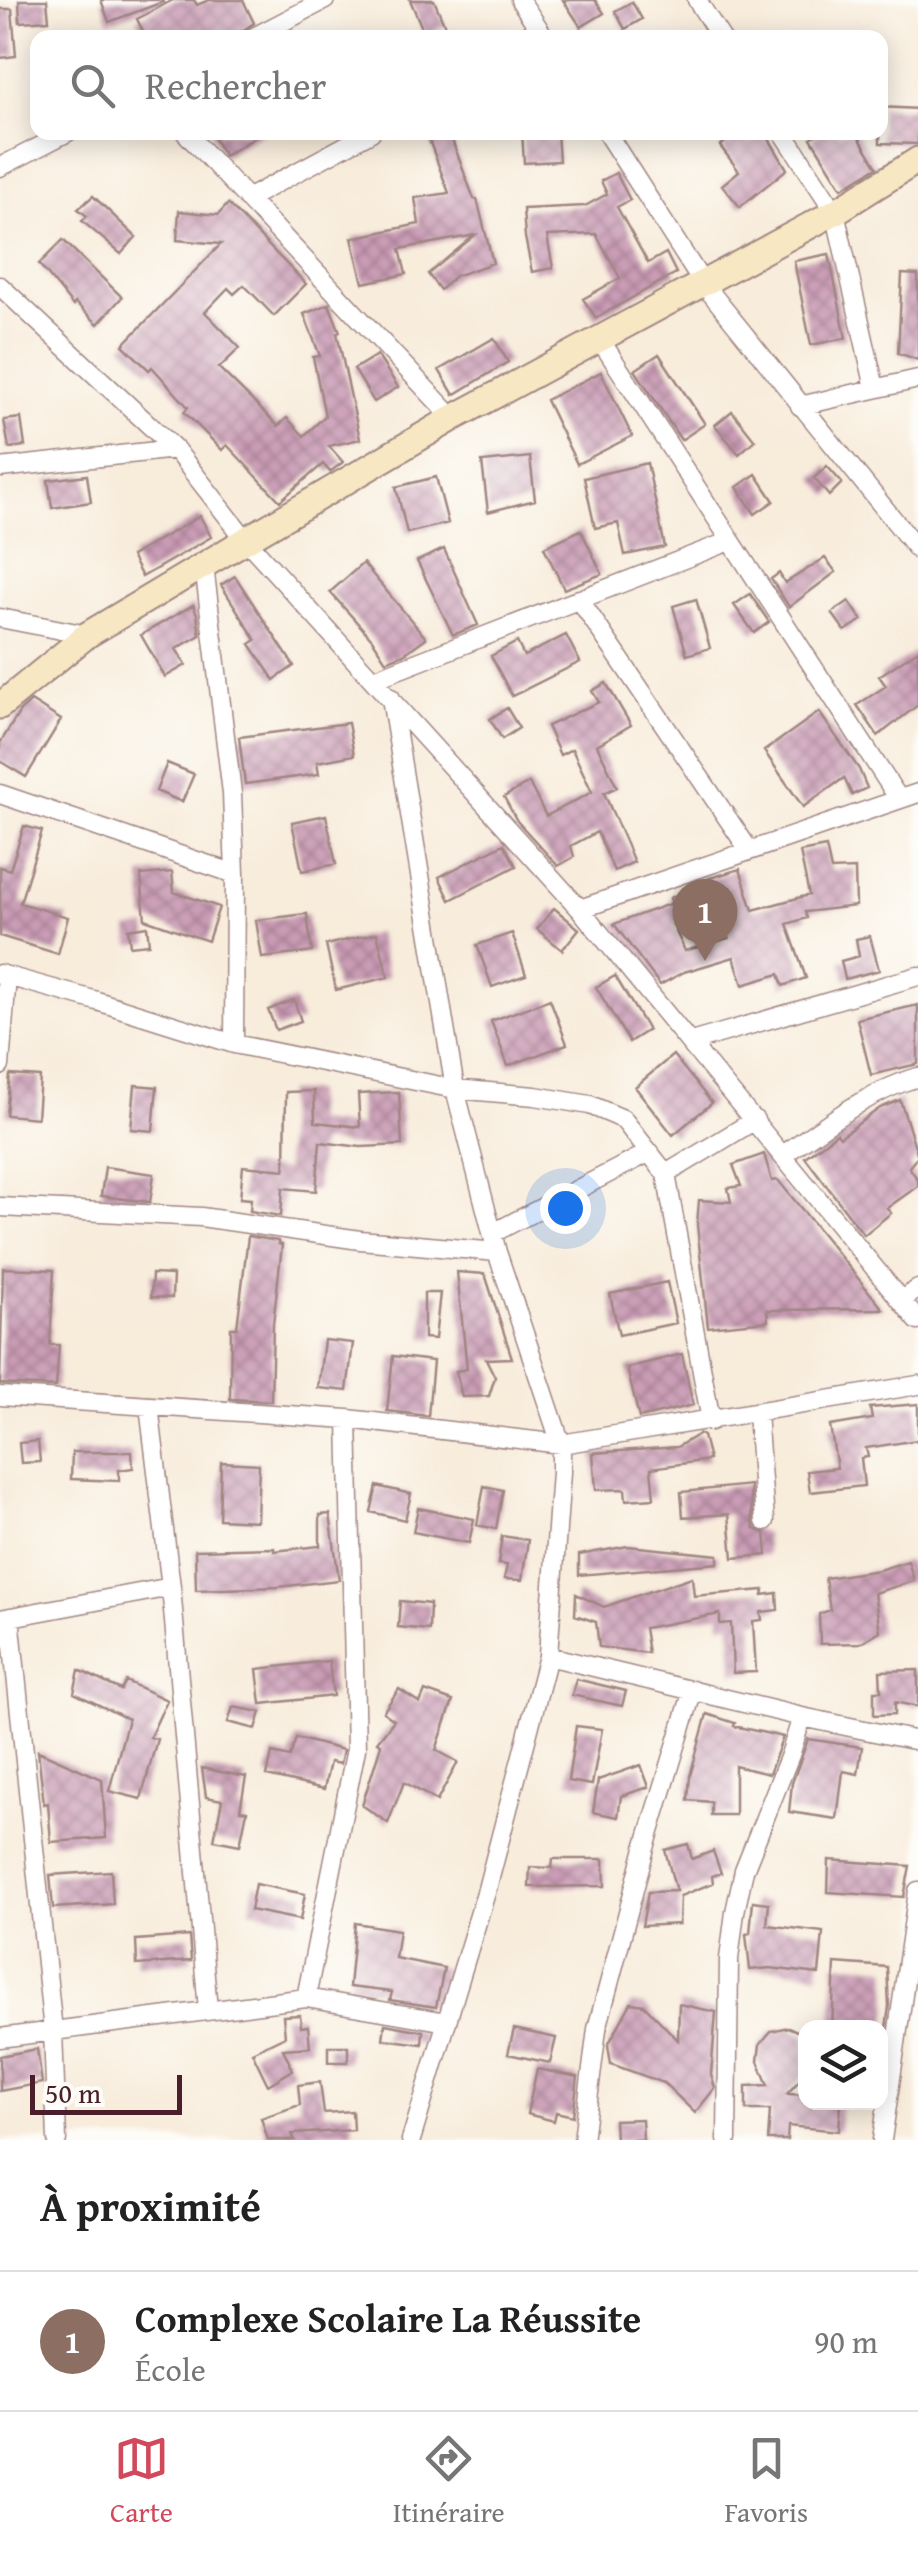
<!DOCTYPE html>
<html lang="fr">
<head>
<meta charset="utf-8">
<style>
	body { margin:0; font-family:"Gentium Book Plus",serif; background:#f2f2f2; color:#222 }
	.controls { position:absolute; right:30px; bottom:30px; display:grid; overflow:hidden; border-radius:20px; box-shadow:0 5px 25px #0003 }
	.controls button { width:90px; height:90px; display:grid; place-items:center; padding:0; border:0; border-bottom:2px solid #e0e0e0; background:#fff; color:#222; font:50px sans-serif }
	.scale { position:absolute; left:30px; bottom:25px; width:152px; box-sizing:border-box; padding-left:10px; border:5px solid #4a1f2b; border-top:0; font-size:28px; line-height:35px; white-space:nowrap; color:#4a1f2b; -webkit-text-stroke:8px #fdfcf7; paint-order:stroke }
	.you { position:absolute; left:565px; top:1208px; width:35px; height:35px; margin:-25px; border:8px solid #fff; border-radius:50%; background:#1a73e8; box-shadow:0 0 0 15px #1a73e833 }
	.badge { display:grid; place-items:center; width:65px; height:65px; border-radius:50%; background:#d1495b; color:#fff; font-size:32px; font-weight:700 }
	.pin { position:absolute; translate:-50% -82px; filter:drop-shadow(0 2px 5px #0008) }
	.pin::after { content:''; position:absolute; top:52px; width:35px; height:30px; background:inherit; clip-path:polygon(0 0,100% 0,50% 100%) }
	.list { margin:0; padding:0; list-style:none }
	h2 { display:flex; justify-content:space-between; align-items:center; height:130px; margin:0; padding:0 40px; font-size:42px }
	h2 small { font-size:32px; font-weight:400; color:#767676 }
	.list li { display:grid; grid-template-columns:65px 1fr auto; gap:30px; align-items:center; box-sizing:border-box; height:140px; padding:0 40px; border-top:2px solid #e0e0e0 }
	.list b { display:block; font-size:38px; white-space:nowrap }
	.list p { margin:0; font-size:32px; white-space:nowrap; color:#767676 }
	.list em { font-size:32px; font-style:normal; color:#767676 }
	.icon { flex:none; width:55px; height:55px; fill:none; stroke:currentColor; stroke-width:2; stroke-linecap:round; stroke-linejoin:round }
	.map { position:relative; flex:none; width:918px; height:2140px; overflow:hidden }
	.search { position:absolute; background:#fff; box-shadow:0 5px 25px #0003; left:30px; right:30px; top:30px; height:110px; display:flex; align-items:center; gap:25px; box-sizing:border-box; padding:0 35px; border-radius:20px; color:#767676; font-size:38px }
	.sheet { height:270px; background:#fff }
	nav { display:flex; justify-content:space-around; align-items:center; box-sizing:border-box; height:140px; border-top:2px solid #e0e0e0; background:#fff; font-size:28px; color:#767676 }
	nav a { display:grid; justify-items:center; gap:5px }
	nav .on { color:#d1495b }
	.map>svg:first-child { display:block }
</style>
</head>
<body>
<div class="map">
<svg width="918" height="2140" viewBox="0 0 918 2140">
	<defs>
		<pattern id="building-cross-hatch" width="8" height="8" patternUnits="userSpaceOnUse" patternTransform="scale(2.5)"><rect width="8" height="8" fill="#ca9cb6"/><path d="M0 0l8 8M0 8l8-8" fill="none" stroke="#a67f94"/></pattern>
	</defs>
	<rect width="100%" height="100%" fill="#fdfcf7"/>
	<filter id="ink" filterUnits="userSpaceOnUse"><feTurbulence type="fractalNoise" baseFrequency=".01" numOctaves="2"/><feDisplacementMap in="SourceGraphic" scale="20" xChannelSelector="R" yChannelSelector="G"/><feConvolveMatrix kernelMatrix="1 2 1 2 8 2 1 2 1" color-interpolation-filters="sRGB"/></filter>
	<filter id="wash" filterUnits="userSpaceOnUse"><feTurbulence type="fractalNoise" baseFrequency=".0048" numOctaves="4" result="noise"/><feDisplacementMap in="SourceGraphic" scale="40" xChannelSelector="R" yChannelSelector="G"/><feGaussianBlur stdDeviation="2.25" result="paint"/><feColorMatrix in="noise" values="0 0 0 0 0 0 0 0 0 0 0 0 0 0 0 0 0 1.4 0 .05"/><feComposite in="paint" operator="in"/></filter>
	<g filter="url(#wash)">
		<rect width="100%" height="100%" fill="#f8ecdb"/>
		<g id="blocks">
			<path fill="url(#building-cross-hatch)" fill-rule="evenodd" d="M19,0h28l2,20 -29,2z
				M101,0h61l1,2 -54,20z
				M173,0h21l3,5 12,-5h34l11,23 -12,8 -2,7h-94l-9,-19z
				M410,0h24l11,26 -20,9z
				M563,0h32l9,13 -23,14z
				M632,2l10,17 -17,10 -10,-18z
				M0,9h12l4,47 -16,2z
				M880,107l38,2v35l-38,-1z
				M210,132h54l-40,24z
				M449,132l25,67h3l16,64 -38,13 -15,14 -12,-16 47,-39 -75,14 6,25 -43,9 -11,-45 67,-14 -4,-26 34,-5 -20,-53z
				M522,132h35l2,29 -35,2z
				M737,132h28l22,37 -47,38 -18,-22 17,-14 -19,-25z
				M820,132h36l21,35 -35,21 -31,-50z
				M616,173l14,27 -13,7 31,56 18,-10 10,20 -80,45 -13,-19 37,-21 -24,-44 -49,2 6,32 -21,4 -7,-35 -2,-28 62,-3 22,-12 -6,-13z
				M93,196l43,41 -15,17 -39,-33 5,-5 -9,-7z
				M228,204l78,80 -32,32 -30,-31 -10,9 -6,-6 -23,24 35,36 -21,20 59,58 9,-8 17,18 21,-20 -12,-59 7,-1 -16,-42 25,-10 11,28 -3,1 23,106 -31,7 14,16 -13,10 -7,-8 -43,37 -53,-56 -5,5 -38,-38 4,-5 -36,-40 -3,3 -26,-25 98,-101 -44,-4 2,-29 39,4z
				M63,240l59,57 -24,27 -23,-21 -2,3 -34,-42z
				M829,254l17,84 -35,7 -17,-84z
				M902,274l16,1v85l-20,-7z
				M494,338l14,24 -54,33 -15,-25z
				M659,354l46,70 -24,16 -46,-70z
				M377,355l21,32 -24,15 -20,-33z
				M601,372l31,64 -55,28 -31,-64z
				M732,411l23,29 -16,14 -24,-29z
				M21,418l4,28 -16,2 -5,-28z
				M530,457l5,43 -47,12 -6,-50z
				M647,463l18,84 -40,8 -7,-32 -23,5 -11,-50z
				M827,466l15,17 -13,13 -15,-18z
				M756,474l18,27 -19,13 -18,-27z
				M87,475l4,27 -39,6 -4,-28z
				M436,477l12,46 -41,10 -11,-46z
				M200,516l11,21 -69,40 -11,-21z
				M581,530l21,44 -38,15 -20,-42z
				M444,549l34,76 -25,10 -36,-74z
				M825,558l11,14 -47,35 -18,-28 8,-6 6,10z
				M363,563l63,75 -22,16 -18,7 -14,-22 -42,-47z
				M235,576l59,90 -20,14 -24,-36 6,-4 -35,-55z
				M750,594l19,28 -15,11 -20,-28z
				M696,599l14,49 -23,7 -14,-49z
				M849,601l13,19 -17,11 -13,-18z
				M193,605l4,9 3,21 -24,14 10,16 -21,12 -24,-42z
				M566,635l14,27 -68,34 -21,-40 26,-14 7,14z
				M918,650v55l-40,31 -21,-31 29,-19 -7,-10z
				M606,683l25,42 -34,20 20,42 -13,6 30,69 -20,9 -17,-39 -26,14 3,11 -16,9 -41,-45 -13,-24 25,-14 17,33 46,-24 -20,-43 -12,6 -13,-29 52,-24 -7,-11z
				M31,701l30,19 -35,57 -26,-16v-18l20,-32z
				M507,708l12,20 -17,11 -12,-20z
				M819,712l40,57 8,19 -15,7 -8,-17 -41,29 -39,-56z
				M348,723l6,32 -37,7 2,12 -74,10 -6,-47z
				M167,763l27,11 -12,28 -26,-11z
				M326,815l10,49 -34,7 -10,-49z
				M24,826l18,5 -22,72 48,14 -10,37 -58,-18v-69l10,3z
				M504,844l12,22 -66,34 -11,-23z
				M826,847l5,23 24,-1 1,37 -51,6 2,6 -20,6 19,54 -23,8 -4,-12 -36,11 -9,-28 -50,15 -24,13 -46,-61 58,-21 -2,-5 40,-20 30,-9 13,41 56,-15 -9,-43zM718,904l11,34 -44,13 -12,-26z
				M172,872l2,20 45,15 -11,34 -63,-22 -4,-44z
				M554,908l25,21 -17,21 -25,-21z
				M307,914l5,38 -50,6 -6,-38z
				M147,926l2,18 -19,2 -2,-17z
				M377,933l11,44 -52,13 -10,-45z
				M512,933l14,42 -34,12 -15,-42z
				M870,936l9,34 -34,9 -4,-18 18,-5 -3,-17z
				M615,976l33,54 -19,12 -33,-55z
				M550,999l17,45 -59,22 -17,-45z
				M294,1000l7,21 -25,9 -8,-20z
				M918,1005v59l-47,11 -14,-56z
				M673,1055l39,48 -39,32 -38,-48z
				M10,1075l30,2 -3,41 -31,-3z
				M135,1085l22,2 -4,44 -22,-2z
				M314,1091l1,31 45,5 -2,-33 41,-2 3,53 -41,2 -41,-5 -4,49 -33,-3 -2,28 -31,-5 1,-12 -11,-1 3,-32 42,4 1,-78z
				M900,1100l18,56 -9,11 9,13v6l-31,22 4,5 -27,22 -59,-78 32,-24 3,4 40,-29z
				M764,1154l8,27 6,-1 105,129 -116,1 1,11 -60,6 -11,-102 2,-25 32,2 -3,-14 13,-2 -8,-21z
				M105,1167l49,7 -4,28 -49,-6z
				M248,1236l30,5v3l4,1 -9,79 -2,77 -41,-2 1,-71h6z
				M3,1268l51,2 -4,75h9l-3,42 -56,-3z
				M457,1272l28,2 27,84 -26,1 9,18 -6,19 -27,1 -6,-26 11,-2z
				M152,1274l21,1 -1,23 -21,-1z
				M667,1282l9,41 -57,12 -9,-41z
				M424,1293h16l-5,46 -11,-1z
				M324,1340l29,3 -6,48 -29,-3z
				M682,1354l11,51 -54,13 -12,-50z
				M393,1356l40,5 -5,55 -41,-5z
				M918,1404v36l-52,8 2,9 -7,1 3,28 -54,6 -3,-21 30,-3 -7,-42 42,-7 -2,-11z
				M699,1434l4,2 6,24 -58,8 3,30 -28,2 -1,-11 -29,1 -3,-37 84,-6z
				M38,1441l2,21 -19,1 -2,-20z
				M72,1452h60l1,16 -14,2v11l-48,-2z
				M221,1462l38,2 -2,57 -38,-2z
				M750,1485l3,38 2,6 10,4 2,22 -34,3 -4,-44 -46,3 -2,-25z
				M377,1486l34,8 -6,26 -34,-8z
				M484,1486l19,4 -7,39 -19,-4z
				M418,1508l56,11 -5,24 -56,-11z
				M330,1514l9,66 -61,7 -82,3 -1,-40 79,-2v3l46,-5v-31z
				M502,1536l26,4 -6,40 -18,-1 3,-14 -9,-1z
				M628,1546l90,9v8l-139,12v-20z
				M908,1561l6,20 -40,12 6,38 -20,12 -40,1 -1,-30 11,-4 -5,-32 54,-8z
				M692,1577l2,19 70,-6 -1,5 14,-2 1,17 -17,2 1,8 -9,1 3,51 -23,1 -2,-50 -11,1v-10l-76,14 4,25 -49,-6 -3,-25 -21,-7 1,-21 28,13z
				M400,1601l30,3 -1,26 -31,-3z
				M329,1661l4,35 -72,8 -4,-35z
				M79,1670l42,20 5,-9 41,19 -17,37 7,2 -16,60 -32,-8 19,-72 -54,-26z
				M918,1670v37l-23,-5v12l-21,1v-24h7l-1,-20z
				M576,1679l50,12 -4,15 -50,-11z
				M399,1689l21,14 5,-12 28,10 -17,49 22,12 -21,39 -33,-19 -16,41 -26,-18 19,-60 -4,-3 17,-22 -11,-8z
				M233,1707l28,5 -5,17 -28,-7z
				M707,1714l28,9 -1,3 49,11 -14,37 -34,-8v49h-24v-13l-23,-2 2,-24z
				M576,1726l26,3 -10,56 -24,-4z
				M296,1738l47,12 -3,14 -10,-2 -6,27 -57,-13 5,-23 18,4z
				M808,1739l54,8 -4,27 -15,-3 -6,48 -48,-7 3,-29z
				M38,1751l64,28 4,59 -55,4 -3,-39 -4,1z
				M641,1765l8,22 -28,9 -3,21 -25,-5 5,-32z
				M202,1768l44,9 -6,33 7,1 -7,34 -26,-5 8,-40 -16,-3z
				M688,1844l4,15 21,-8 8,22 -9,3 1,7 -33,13 -1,28 -37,2 6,-34 28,-1 -11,-41z
				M553,1859h51l1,27 -76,1 1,-20 22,1z
				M829,1860l81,6 -6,31 -76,-5z
				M111,1871l2,33 -60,4 -3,-33z
				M255,1884l50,10 -5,26 -50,-10z
				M753,1901l16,2 -2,22 56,7 -4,42 -49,-6 -20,2 -4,-36 4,-1z
				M355,1923l44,7 -4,28 49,10 -8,39 -46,-7 2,-8 -43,-5z
				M189,1936l2,25 -54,4 -1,-25z
				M835,1963l52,4 2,39 -3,22h-54z
				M631,2003l13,2 34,35 1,-36 37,8 -5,63 4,13 -20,25 -31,-30 -53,-19 -3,-19z
				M300,2015l1,12 7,-1 2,21 -27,2 10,21 -25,15 -16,-33 33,-16 -2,-20z
				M385,2024l38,7 -1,13 -39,-5z
				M788,2027l18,8v38l-19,21 19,1v7h35l-2,29 -51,-5 -1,14h-19l2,-30h-24v-24l22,-1 -10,-24 2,-17 11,-13z
				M514,2029l42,9 -6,25 -42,-9z
				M328,2046h20v16h-20z
				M37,2049l5,34 -42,8v-35z
				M537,2069l41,8 -5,39 -17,-4 -2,9 -27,-7z
				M320,2082l4,31 28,-2 1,19 -61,4 3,6h-27l-7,-22 39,-13 -2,-20z
				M642,2119l1,21h-28l-1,-20z"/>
		</g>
	</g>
	<g filter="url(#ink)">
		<use href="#blocks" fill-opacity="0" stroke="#a18683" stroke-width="2.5"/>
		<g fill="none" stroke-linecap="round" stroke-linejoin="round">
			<g stroke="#a18683" stroke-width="21">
				<path id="street" d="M520,0l25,38
					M697,0l24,38
					M252,38l73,-38
					M185,132l268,286
					M606,132l96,150 216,268
					M783,132l52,80 40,176
					M0,167l68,-35
					M247,199l124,-67
					M0,286l175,163 71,91 334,369 338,412
					M599,338l300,461
					M800,406l118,-27
					M0,468l175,-19
					M204,566l28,227 3,81 -1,170
					M579,599l170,251
					M0,618l87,17
					M374,679l356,-138
					M391,698l64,391 42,163 64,192v28l-13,184 -61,233 -76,251
					M0,794l235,80
					M580,909l338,-116
					M0,974l97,27 137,43 221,45 80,7 55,9 33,14 43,55 45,247
					M691,1042l227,-66
					M0,1066l7,-90
					M783,1155c43,-30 84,-63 135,-78
					M666,1174l89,-54
					M0,1207l201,10 159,23 137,12
					M493,1233l157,-81
					M901,1300l17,-11
					M0,1396l348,23 213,25 357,-59
					M149,1406l22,181 37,423
					M757,1413l8,108
					M10,1617l43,414 4,109
					M0,1619l171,-32
					M548,1656l254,61 116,24
					M306,1998l50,-249 -8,-330
					M0,2038l306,-40 141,24
					M583,2140l14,-111 48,-181 48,-158
					M727,2140l2,-181 6,-47 9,-42 46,-115 12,-38
					M882,2140l36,-249"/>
			</g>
			<g stroke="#a18683" stroke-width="29">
				<path id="secondary" d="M0,706l87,-71 159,-95 207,-122 382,-206 83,-52"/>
			</g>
			<use href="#street" stroke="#fff" stroke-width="18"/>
			<use href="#secondary" stroke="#f7e8c3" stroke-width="25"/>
		</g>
	</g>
</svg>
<div class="controls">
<button><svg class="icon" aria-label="layers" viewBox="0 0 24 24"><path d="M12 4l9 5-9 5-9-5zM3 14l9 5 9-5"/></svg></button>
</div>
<div class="scale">50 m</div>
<div class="you"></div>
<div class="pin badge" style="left:705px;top:961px;background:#8d6e63">1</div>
<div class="search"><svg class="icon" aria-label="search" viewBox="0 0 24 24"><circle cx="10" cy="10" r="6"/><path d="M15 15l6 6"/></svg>Rechercher</div>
</div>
<section class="sheet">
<h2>À proximité<small></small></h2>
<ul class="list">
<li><span class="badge" style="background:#8d6e63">1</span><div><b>Complexe Scolaire La Réussite</b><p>École</p></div><em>90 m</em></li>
</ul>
</section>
<nav>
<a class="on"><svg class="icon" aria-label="map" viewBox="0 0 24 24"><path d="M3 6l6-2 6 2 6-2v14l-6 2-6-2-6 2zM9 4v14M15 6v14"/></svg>Carte</a>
<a><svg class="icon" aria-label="directions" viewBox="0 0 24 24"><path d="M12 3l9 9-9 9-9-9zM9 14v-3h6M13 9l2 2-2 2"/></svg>Itinéraire</a>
<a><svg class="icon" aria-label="saved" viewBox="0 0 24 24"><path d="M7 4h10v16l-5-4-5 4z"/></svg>Favoris</a>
</nav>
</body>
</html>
